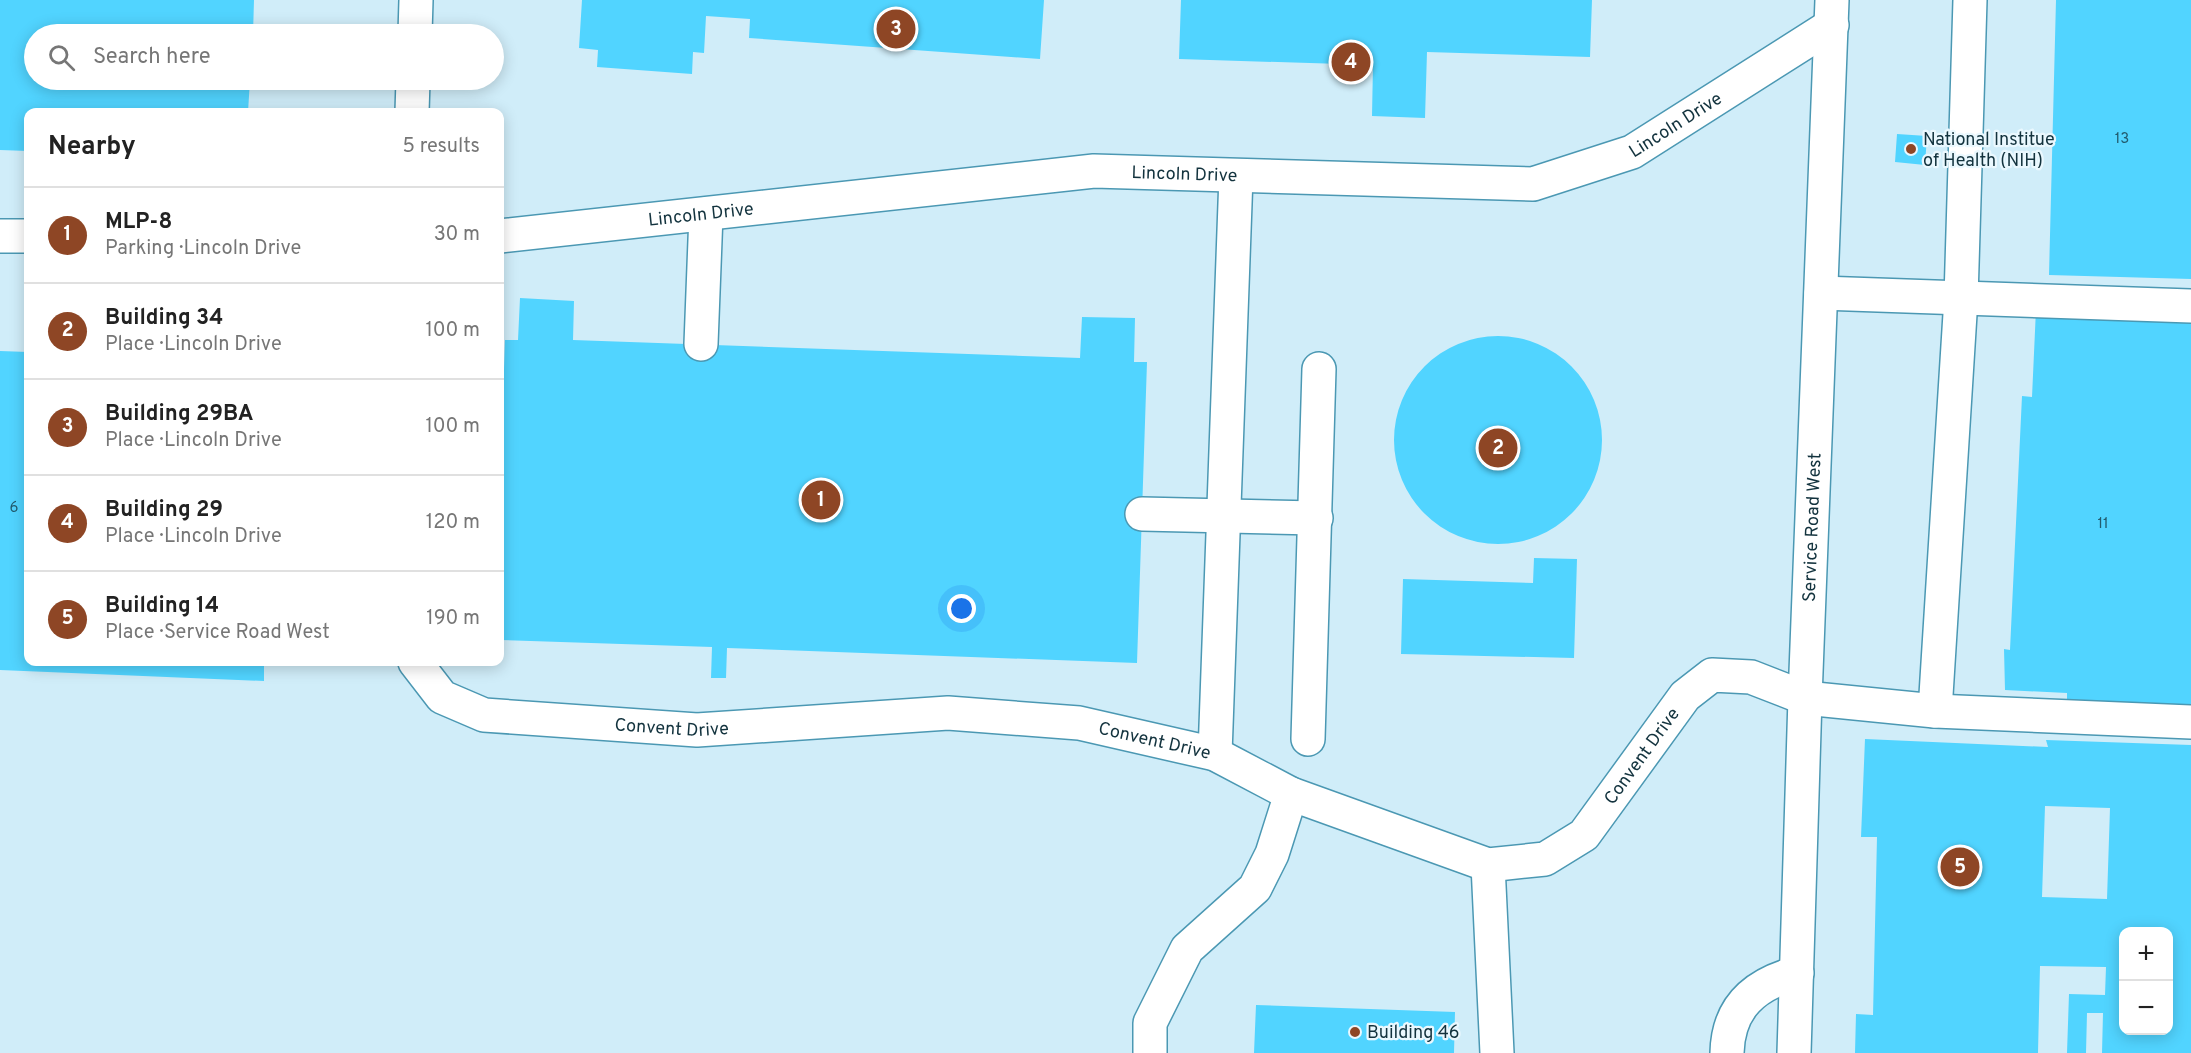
<!DOCTYPE html>
<html lang="en">
<head>
<meta charset="utf-8">
<style>
	body { margin:0; font-family:Overpass,sans-serif; background:#f2f2f2; color:#222 }
	.controls { position:absolute; right:18px; bottom:18px; display:grid; overflow:hidden; border-radius:12px; box-shadow:0 3px 15px #0003 }
	.controls button { width:54px; height:54px; display:grid; place-items:center; padding:0; border:0; border-bottom:2px solid #e0e0e0; background:#fff; color:#222; font:30px sans-serif }
	.you { position:absolute; left:962px; top:609px; width:21px; height:21px; margin:-15px; border:4px solid #fff; border-radius:50%; background:#1a73e8; box-shadow:0 0 0 9px #1a73e833 }
	.badge { display:grid; place-items:center; width:39px; height:39px; border-radius:50%; background:#8e4625; color:#fff; font-size:20px; font-weight:700 }
	.pin { position:absolute; translate:-50% -50%; border:3px solid #fff; box-shadow:0 2px 6px #0006 }
	.list { margin:0; padding:0; list-style:none }
	h2 { display:flex; justify-content:space-between; align-items:center; height:78px; margin:0; padding:0 24px; font-size:26px }
	h2 small { font-size:20px; font-weight:400; color:#767676 }
	.list li { display:grid; grid-template-columns:39px 1fr auto; gap:18px; align-items:center; box-sizing:border-box; height:96px; padding:0 24px; border-top:2px solid #e0e0e0 }
	.list b { display:block; font-size:22px; white-space:nowrap }
	.list p { margin:0; font-size:20px; white-space:nowrap; color:#767676 }
	.list em { font-size:20px; font-style:normal; color:#767676 }
	.icon { flex:none; width:33px; height:33px; fill:none; stroke:currentColor; stroke-width:2; stroke-linecap:round; stroke-linejoin:round }
	.map { position:relative; flex:none; width:2191px; height:1053px; overflow:hidden }
	.search { position:absolute; background:#fff; box-shadow:0 3px 15px #0003; left:24px; top:24px; width:480px; height:66px; display:flex; align-items:center; gap:15px; box-sizing:border-box; padding:0 21px; border-radius:33px; color:#767676; font-size:22px }
	.panel { position:absolute; background:#fff; box-shadow:0 3px 15px #0003; left:24px; top:108px; width:480px; height:558px; border-radius:12px }
	.map>svg:first-child { display:block }
</style>
</head>
<body>
<div class="map">
<svg width="2191" height="1053" viewBox="0 0 2191 1053">
	<rect width="100%" height="100%" fill="#d0edf9"/>
	<path fill="#51d4ff" fill-rule="evenodd" d="M0,0h254l-1,34h-219v46h216l-2,32h-220v39l-28,-1z
		M582,0h462l-4,59 -291,-21 1,-19 -44,-3 -2,37 -11,-1 -1,22 -95,-7 1,-17 -19,-2z
		M1181,0h411l-2,57 -163,-5 -2,66 -53,-2 1,-51 -194,-6z
		M2056,0h135v279l-142,-4z
		M1897,134l30,2 -2,29 -30,-3z
		M520,298l54,3 -1,39 507,18 2,-41 53,1 -1,44h13l-10,301 -410,-15 -1,30h-15l1,-31 -212,-7v-154l5,-146h13z
		M2036,309l155,8v394l-124,-6v-12l-62,-3 -1,-41 6,1 12,-254 10,1z
		M1394 440a104 104 0 1 1 208 0a104 104 0 1 1-208 0Z
		M0,351l28,1v310h236v19l-264,-11z
		M1534,558l43,1 -3,99 -173,-4 2,-75 130,4z
		M1865,739l183,8 -2,-7 145,5v308h-89l1,-40h-16l-1,40h-19l2,-59 36,1 1,-28 -66,-1 -2,87h-183l1,-39 17,1 4,-178h-16zM2045,806l65,2 -3,91 -65,-2zM2124,932h44v98h-44z
		M1256,1005l199,7 -1,41h-200z"/>
	<g fill="none" stroke-linecap="round" stroke-linejoin="round">
		<g stroke="#4b98b3" stroke-width="36">
			<g id="minor">
				<path d="M415,34l1,-34"/>
				<path d="M412,112l1,-32"/>
				<path d="M0,236h28"/>
				<path id="s1" d="M500,236l594,-65 439,13 99,-32 200,-127"/>
				<path d="M1821,293l370,13"/>
				<path d="M701,344l5,-130"/>
				<path d="M1142,514l174,4"/>
				<path id="s2" d="M415,662l27,35 42,18 213,15 251,-17 131,10 136,31 76,40 197,71 57,-6 39,-24 101,-139 27,-21 39,2 54,21 130,13 256,11"/>
				<path d="M1935,711l26,-413 9,-298"/>
				<path d="M1308,739l11,-370"/>
				<path d="M1215,754l21,-578"/>
				<path d="M1488,865l9,188"/>
				<path d="M1150,1053v-30l37,-74 68,-61 17,-34 19,-60"/>
				<path d="M1727,1053c1,-46 28,-69 70,-80"/>
				<path id="s3" d="M1794,1053l11,-355 27,-698"/>
			</g>
		</g>
		<use href="#minor" stroke="#fff" stroke-width="33"/>
	</g>
	<g fill="#8e4625" stroke="#eaf8fe" stroke-width="2">
		<circle cx="1911" cy="149" r="6"/>
		<circle cx="1355" cy="1032" r="6"/>
	</g>
	<g text-anchor="middle" stroke-width="4.5" stroke-linejoin="round" paint-order="stroke">
		<g font-size="15" fill="#225b6e">
			<text x="2122" y="143">13</text>
			<text x="14" y="512">6</text>
			<text x="2103" y="528">11</text>
		</g>
		<g font-size="18" fill="#13333e" stroke="#eaf8fe">
			<text dy="6" stroke="none"><textPath href="#s1" startOffset="1192">Lincoln Drive</textPath></text>
			<text dy="6" stroke="none"><textPath href="#s1" startOffset="688">Lincoln Drive</textPath></text>
			<text dy="6" stroke="none"><textPath href="#s1" startOffset="202">Lincoln Drive</textPath></text>
			<text dy="6" stroke="none"><textPath href="#s3" startOffset="526">Service Road West</textPath></text>
			<text dy="6" stroke="none"><textPath href="#s2" startOffset="278">Convent Drive</textPath></text>
			<text dy="6" stroke="none"><textPath href="#s2" startOffset="764">Convent Drive</textPath></text>
			<text dy="6" stroke="none"><textPath href="#s2" startOffset="1322">Convent Drive</textPath></text>
		</g>
		<g font-size="18" fill="#13333e" stroke="#eaf8fe" text-anchor="start">
			<text x="1923" y="145">National Institue<tspan x="1923" dy="21">of Health (NIH)</tspan></text>
			<text x="1367" y="1038">Building 46</text>
		</g>
	</g>
</svg>
<div class="controls">
<button>+</button>
<button>−</button>
</div>
<div class="you"></div>
<div class="pin badge" style="left:821px;top:500px">1</div>
<div class="pin badge" style="left:1498px;top:448px">2</div>
<div class="pin badge" style="left:896px;top:29px">3</div>
<div class="pin badge" style="left:1351px;top:62px">4</div>
<div class="pin badge" style="left:1960px;top:867px">5</div>
<div class="search"><svg class="icon" aria-label="search" viewBox="0 0 24 24"><circle cx="10" cy="10" r="6"/><path d="M15 15l6 6"/></svg>Search here</div>
<section class="panel">
<h2>Nearby<small>5 results</small></h2>
<ul class="list">
<li><span class="badge">1</span><div><b>MLP-8</b><p>Parking · Lincoln Drive</p></div><em>30 m</em></li>
<li><span class="badge">2</span><div><b>Building 34</b><p>Place · Lincoln Drive</p></div><em>100 m</em></li>
<li><span class="badge">3</span><div><b>Building 29BA</b><p>Place · Lincoln Drive</p></div><em>100 m</em></li>
<li><span class="badge">4</span><div><b>Building 29</b><p>Place · Lincoln Drive</p></div><em>120 m</em></li>
<li><span class="badge">5</span><div><b>Building 14</b><p>Place · Service Road West</p></div><em>190 m</em></li>
</ul>
</section>
</div>
</body>
</html>
